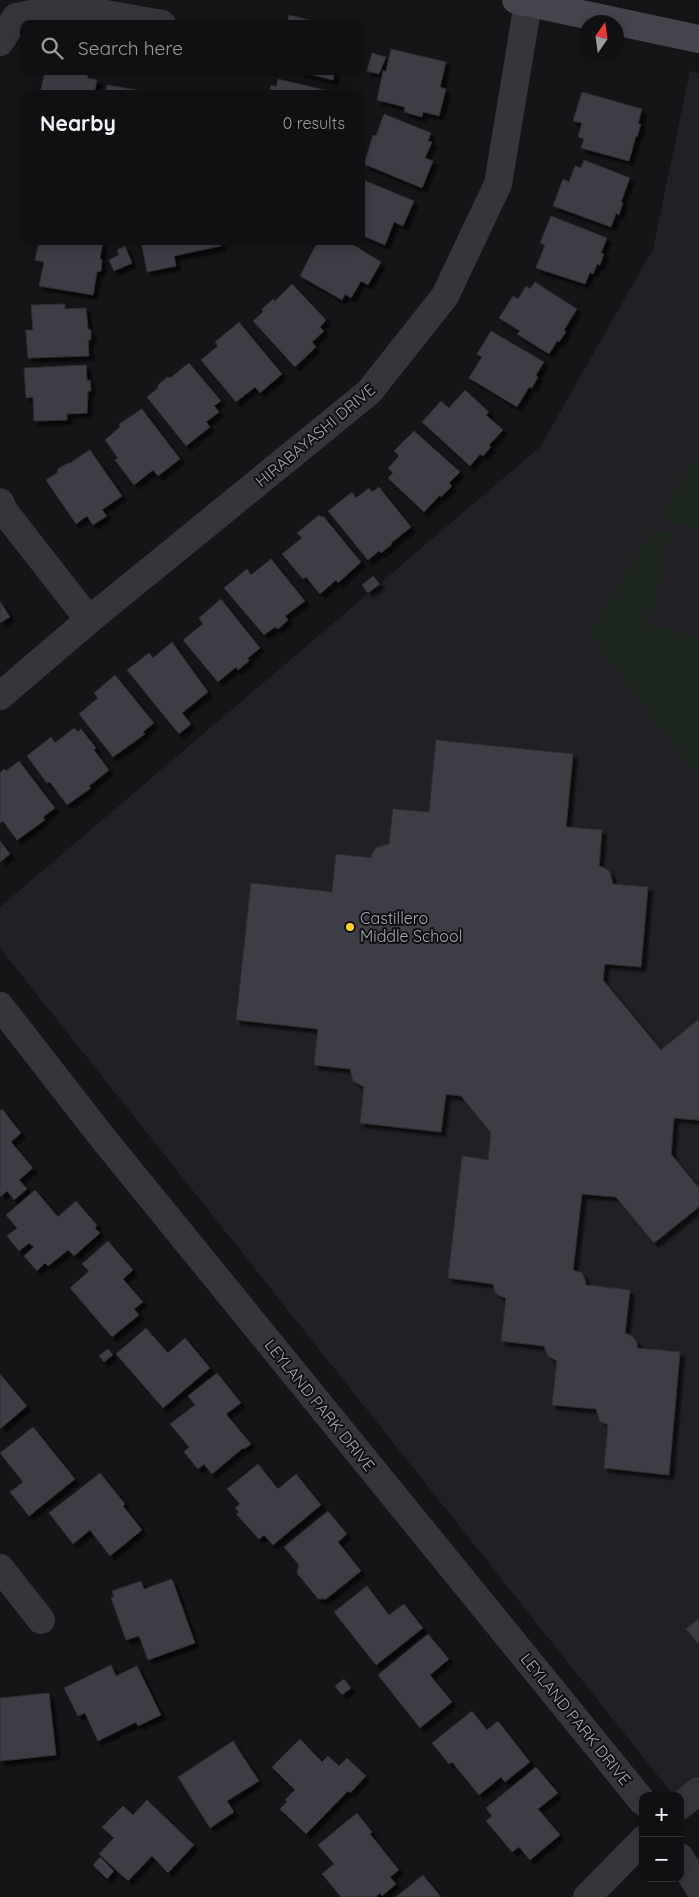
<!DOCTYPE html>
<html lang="en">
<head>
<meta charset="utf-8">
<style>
	body { margin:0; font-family:Quicksand,sans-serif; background:#19181a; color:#f1f3f6 }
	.controls { position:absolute; right:15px; bottom:15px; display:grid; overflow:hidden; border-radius:10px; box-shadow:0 2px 12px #0003 }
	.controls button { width:45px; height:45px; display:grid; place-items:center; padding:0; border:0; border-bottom:1px solid #302f31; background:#100f11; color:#f1f3f6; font:25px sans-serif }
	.compass { position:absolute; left:579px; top:15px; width:45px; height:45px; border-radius:50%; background:#100f11; box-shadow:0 2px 12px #0003; rotate:13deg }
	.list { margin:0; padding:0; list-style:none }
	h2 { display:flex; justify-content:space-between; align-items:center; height:65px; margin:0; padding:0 20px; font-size:21px }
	h2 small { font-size:16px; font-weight:400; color:#9c9c9f }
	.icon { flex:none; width:28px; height:28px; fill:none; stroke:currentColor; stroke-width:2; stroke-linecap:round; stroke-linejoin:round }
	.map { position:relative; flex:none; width:699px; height:1897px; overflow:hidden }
	.search { position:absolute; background:#100f11; box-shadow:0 2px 12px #0003; left:20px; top:20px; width:345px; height:55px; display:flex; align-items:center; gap:12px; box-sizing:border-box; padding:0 18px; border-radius:10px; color:#9c9c9f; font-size:19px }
	.panel { position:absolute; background:#100f11; box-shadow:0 2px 12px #0003; left:20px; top:90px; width:345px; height:155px; border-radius:10px }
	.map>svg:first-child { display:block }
</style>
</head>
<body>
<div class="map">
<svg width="699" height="1897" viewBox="0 0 699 1897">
	<defs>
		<filter id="shadow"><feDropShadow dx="4.5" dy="4.5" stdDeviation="1" flood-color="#0009"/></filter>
	</defs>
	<rect width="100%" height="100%" fill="#151417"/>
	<path fill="#212024" d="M690,71l9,2v1703l-25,20 -674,-848v-41l540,-460 113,-198z"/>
	<path fill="#1c251e" d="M699,452v76l-40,-9z
		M652,530l19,5 -22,91 50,11v142l-110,-145z"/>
	<path fill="#3e3e44" stroke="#2f2e33" filter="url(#shadow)" d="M289,15l36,9h-38z
		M391,49l55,13 -6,25 6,2 -7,27 -16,-4 -1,5 -18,-5 1,-5 -28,-7 6,-29h3z
		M372,53l14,4 -7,17 -12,-3z
		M45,71h30l13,3 -1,4 10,2 -3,14h-54z
		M296,71h39l-2,9z
		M278,79l50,12 -1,3h-58l2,-9 5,2z
		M107,85l30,5v4h-32z
		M582,92l60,17 -4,15h3l-4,13 -1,-1 -7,25 -48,-13 3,-9 -6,-2 4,-14 -9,-2z
		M384,114l47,19 -3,8 4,1 -7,16 8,3 -11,27 -58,-24 9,-29 3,1z
		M584,160l46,18 -9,24 2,1 -4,12 -3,-2 -5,14 -58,-21 10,-27 6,3 6,-16 6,2z
		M361,179l53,22 -11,25 -9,-4 -9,23 -24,-10z
		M551,216l56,22 -6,15 3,1 -4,11 -3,-1 -4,10 -3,-2 -5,12 -49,-16 9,-23 -5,-2z
		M39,241h55l9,2 -3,15 2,2 -1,11 -4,1 -4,23 -54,-9 5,-24 -9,-2z
		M141,241h79l1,5 -47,10 2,10 -29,6z
		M318,241h29l34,21 -13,23 -7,-4 -10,17 -6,-4 -3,6 -42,-24z
		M125,246l7,17 -18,8 -5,-11 10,-5 -2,-5z
		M535,282l42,27 -13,21 2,2 -7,10 -2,-1 -8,13 -32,-20 3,-3 -21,-13 14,-22 5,3 8,-13 4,3z
		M292,284l34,36 -6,7 4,4 -12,11 4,5 -21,20 -42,-46 10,-9 -1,-3 11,-10 2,2z
		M65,304v5l21,-1 2,21 3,1v9l-3,2 1,15 -61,2 -2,-26 -1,-2h8l-2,-25z
		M239,322l43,52 -22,19 -5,-6 -19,15 -35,-42 17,-14 -3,-4z
		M491,331l53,31 -8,13 2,2 -6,11 -3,-1 -12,20 -48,-29 13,-21 -5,-3z
		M189,363l32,38 -7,5 5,6 -13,10 4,5 -24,19 -39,-49 11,-9v-3l9,-8 3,1z
		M86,365l1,16 3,-1 1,11h-3l-1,22 -20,1v6l-33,1 -1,-24 -7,1 -2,-30z
		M465,390l24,22 -3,3 17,15 -14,15 2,2 -8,9 -3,-2 -10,12 -48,-44 19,-21 8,7z
		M142,409l38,50 -22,17 -5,-6 -19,15 -19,-25 3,-2 -13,-18 15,-13 -1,-3z
		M414,431l46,41 -11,11 3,3 -11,11 -1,-2 -16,17 -36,-34 5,-5 -5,-5 11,-12 -5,-5z
		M90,450l32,46 -20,14 5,6 -14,9 -6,-9 -11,8 -30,-44 11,-7 1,-4 10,-6h2z
		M379,487l32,40 -20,16 1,1 -11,9 -2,-2 -11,9 -40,-49 24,-19 4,6 13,-10 3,4z
		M319,515l2,2 2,-1 38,46 -23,21 -2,-3 -16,14 -14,-17 -3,2 -21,-25 20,-16 -5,-5z
		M271,559l34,42 -20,15 3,4 -10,9 -3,-2 -11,8 -40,-47 23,-19 4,6z
		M373,576l7,8 -12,9 -6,-8z
		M221,599l39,49 -12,10 1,3 -11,9 -2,-3 -18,15 -35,-42 20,-16 -4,-6z
		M0,601l10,16 -10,6z
		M172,642l36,50 -26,21 9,11 -12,10 -52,-64 22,-17 4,5z
		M115,675l39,48 -11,9 2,2 -32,23 -34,-43 19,-16 -4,-5z
		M74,728l4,4 3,-3 15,19 -2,2 15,20 -20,16 2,2 -24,17 -17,-23 -3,1 -20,-27 24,-19 4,6z
		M436,740l137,14 -7,73 36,3 -3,36 6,2 5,4 3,12 35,3 -7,80 -36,-3 -2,16 58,70 38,-31v101l-25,-2 -3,36 28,34v19l-45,36 -38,-46 -34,-3 -9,76 9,3 3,6 1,6 44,5 -5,43 8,4 4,5v6l43,4 -11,123 -65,-7 4,-43 -8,-4 -4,-12 -44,-4 5,-44 -9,-5 -4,-10 -43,-5 5,-43 -6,-2 -5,-4 -2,-8 -45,-6 14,-122 26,4 3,-27 -30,-37 -15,-2 -5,38 -81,-9 4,-36 -11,-6 -3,-12 -36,-4 4,-36 -82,-9 15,-137 81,9 4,-38 35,4 2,-6 4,-5 12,-3 4,-35 36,3z
		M19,761l36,47 -12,9 2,3 -28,20 -14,-19 -3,2v-50l4,-4 2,2z
		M0,841l10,13 -10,8z
		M2,1109l19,24 -10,9 22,26 -14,12 8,9 -13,11 -7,-9 -7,6v-86z
		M35,1190l23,27 18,-16 21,24 -2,3 5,5 -26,23 -6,-6 -20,16 -3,-3 -8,8 -13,-15 10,-9 -5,-4 -10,8 -12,-15 10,-8 -11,-13z
		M108,1241l25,29 -10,9 20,23 -9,7 5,6 -27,22 -42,-49 19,-17 -7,-7z
		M146,1328l22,25 17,-15 25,30 -47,40 -47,-54z
		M108,1349l5,6 -9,7 -5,-6z
		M217,1373l24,30 -15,11 25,30 -7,5 -1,-1 -31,26 -8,-10 -6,5 -14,-17 5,-5 -19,-23 25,-19 -7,-9z
		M0,1374l27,32 -27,23z
		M33,1427l42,52 -46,37 -19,-24 13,-10 -23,-29z
		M258,1464l20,25 18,-15 25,31 -48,40 -9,-10 -5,4 -23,-25 3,-2 -4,-4 5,-4 -13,-15z
		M100,1473l25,31 -2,2 19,24 -32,26 -20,-26 -17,14 -24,-31z
		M328,1511l19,23 -9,8 23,29 -35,28h-8l-21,-26 2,-8 -15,-18z
		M172,1579l23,64 -47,17 -9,-24 -13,4 -15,-42 3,-1 -2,-6 29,-10 3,8z
		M367,1586l22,29 15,-11 19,24 -47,37 -42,-53z
		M699,1619v26l-13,-16z
		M428,1634l21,25 -19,16 22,27 -32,26 -42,-53z
		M111,1665l5,11 21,-10 24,49 -23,11 -2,-4 -38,19 -13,-28 -7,3 -14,-28z
		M344,1679l7,9 -9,7 -7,-9z
		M49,1693l7,62 -56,6v-63z
		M472,1711l15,19 11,-9 32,41 -25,20 -4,-5 -22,18 -27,-33 -3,2 -17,-21z
		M300,1739l22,23 6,-6 11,10 8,-8 19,18 -16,17 -2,-2 -42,43 -26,-25 7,-7 -2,-2 10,-10 -23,-23z
		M233,1741l26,40 -32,20 7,11 -24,16 -32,-51z
		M536,1767l22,26 -20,16 22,26 -30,25 -11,-13 -7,5 -26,-31 6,-5 -6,-8z
		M147,1800l47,45 -26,28 -16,-17 -24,25 -29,-27 15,-16 -12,-11 21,-21 10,9z
		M357,1813l15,19 -2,2 29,36 -9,7 6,7 -14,12 -2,-3 -4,4h-35l-19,-23 12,-10 -16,-19z
		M100,1857l14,14 -7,8 -14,-14z
		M423,1875l18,22h-45z"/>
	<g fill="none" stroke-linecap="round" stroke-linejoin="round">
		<path stroke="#35353c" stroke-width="28" d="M0,42l16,-25 51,-10 95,17
			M0,502l4,9 85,109
			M0,696l89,-76 280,-228 76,-96 53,-112 30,-181
			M0,1006l102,131 541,665
			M0,1568l41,52
			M680,1806l19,-15
			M680,1857l19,31
			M587,1897l56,-57"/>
		<path stroke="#43444c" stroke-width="28" d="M516,0l183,39"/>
	</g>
	<circle fill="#fdd226" stroke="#100f12" stroke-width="2" cx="350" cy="927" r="5"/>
	<g text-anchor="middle" stroke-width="4" stroke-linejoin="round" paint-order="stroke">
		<g font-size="16" fill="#a5a8b8" stroke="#100f12">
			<text transform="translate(315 435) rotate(-40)" y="6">HIRABAYASHI DRIVE</text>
			<text transform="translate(320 1405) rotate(51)" y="6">LEYLAND PARK DRIVE</text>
			<text transform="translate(576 1719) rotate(51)" y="6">LEYLAND PARK DRIVE</text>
		</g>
		<g font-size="16" fill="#a5a8b8" stroke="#100f12" text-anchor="start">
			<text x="360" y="924">Castillero<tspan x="360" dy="18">Middle School</tspan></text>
		</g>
	</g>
</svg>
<div class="controls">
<button>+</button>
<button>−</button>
</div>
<svg class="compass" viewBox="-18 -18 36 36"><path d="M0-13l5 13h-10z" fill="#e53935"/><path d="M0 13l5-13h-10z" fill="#9c9c9f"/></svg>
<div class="search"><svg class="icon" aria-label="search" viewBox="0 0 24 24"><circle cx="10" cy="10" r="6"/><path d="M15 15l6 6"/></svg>Search here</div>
<section class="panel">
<h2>Nearby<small>0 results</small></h2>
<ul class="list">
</ul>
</section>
</div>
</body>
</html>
